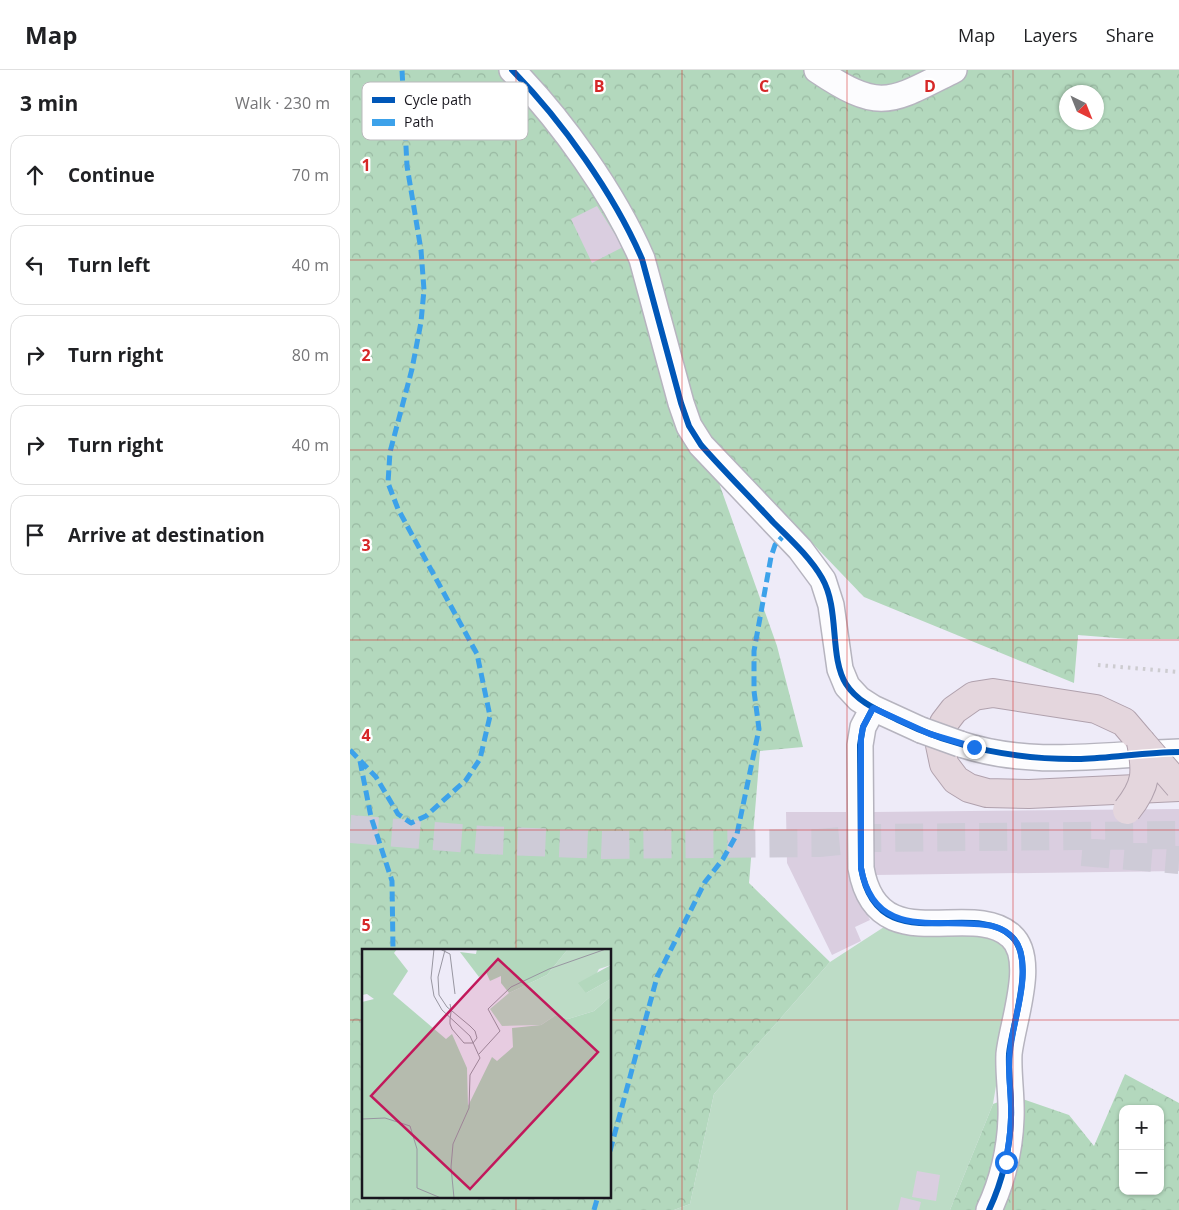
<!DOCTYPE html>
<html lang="en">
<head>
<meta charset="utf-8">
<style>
	body { margin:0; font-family:"Open Sans",sans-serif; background:#f6f6f6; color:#202124 }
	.controls { position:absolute; right:15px; bottom:15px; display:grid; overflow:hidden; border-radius:10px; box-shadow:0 1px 4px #0004 }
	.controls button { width:45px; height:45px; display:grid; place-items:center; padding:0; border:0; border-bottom:1px solid #e0e0e0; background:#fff; color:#202124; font:25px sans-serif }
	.compass { position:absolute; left:709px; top:15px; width:45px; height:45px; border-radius:50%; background:#fff; box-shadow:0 1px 4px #0004; rotate:137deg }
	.stop { position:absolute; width:15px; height:15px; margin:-11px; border:4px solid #1a73e8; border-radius:50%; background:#fff }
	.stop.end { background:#1a73e8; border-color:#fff; box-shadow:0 1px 5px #0008 }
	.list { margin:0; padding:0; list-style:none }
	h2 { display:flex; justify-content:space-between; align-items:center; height:65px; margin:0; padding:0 20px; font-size:21px }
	h2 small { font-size:16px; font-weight:400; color:#757577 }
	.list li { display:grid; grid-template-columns:32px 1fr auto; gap:15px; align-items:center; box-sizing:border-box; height:80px; margin:0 10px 10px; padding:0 10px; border:1px solid #e0e0e0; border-radius:15px }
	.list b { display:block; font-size:19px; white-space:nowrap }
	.list em { font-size:16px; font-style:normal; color:#757577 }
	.icon { flex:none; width:28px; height:28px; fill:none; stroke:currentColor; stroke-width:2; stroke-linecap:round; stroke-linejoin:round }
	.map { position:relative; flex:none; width:829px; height:1140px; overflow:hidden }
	header { display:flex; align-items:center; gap:30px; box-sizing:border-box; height:70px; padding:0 25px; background:#fff; border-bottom:1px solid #e0e0e0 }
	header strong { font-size:24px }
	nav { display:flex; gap:28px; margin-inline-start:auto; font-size:18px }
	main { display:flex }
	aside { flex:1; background:#fff }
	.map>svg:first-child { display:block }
</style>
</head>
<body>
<header>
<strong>Map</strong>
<nav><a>Map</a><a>Layers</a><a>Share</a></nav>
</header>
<main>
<aside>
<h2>3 min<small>Walk · 230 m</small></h2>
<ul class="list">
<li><svg class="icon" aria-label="ahead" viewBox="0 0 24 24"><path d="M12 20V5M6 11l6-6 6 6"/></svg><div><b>Continue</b></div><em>70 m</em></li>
<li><svg class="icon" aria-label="left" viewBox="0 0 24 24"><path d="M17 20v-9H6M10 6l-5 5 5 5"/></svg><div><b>Turn left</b></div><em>40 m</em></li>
<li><svg class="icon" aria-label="right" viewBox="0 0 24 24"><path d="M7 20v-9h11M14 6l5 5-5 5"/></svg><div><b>Turn right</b></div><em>80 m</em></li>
<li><svg class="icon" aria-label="right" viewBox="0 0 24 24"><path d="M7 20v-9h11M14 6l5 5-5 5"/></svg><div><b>Turn right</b></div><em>40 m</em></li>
<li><svg class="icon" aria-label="arrive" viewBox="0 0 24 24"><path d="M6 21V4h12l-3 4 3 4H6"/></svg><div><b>Arrive at destination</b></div></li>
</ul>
</aside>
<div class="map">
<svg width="829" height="1140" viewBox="0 0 829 1140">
	<defs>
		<pattern id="forest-crowns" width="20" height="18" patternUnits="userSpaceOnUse" patternTransform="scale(1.25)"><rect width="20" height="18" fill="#b3d8bd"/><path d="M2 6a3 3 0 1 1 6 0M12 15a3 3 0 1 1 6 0" fill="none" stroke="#99b9a2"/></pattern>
	</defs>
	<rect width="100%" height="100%" fill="#eeebf8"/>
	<path fill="#bddcc6" d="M534,857l110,8 18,18 1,31 -20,120 -43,106h-276l16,-6 24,-110 116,-132z"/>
	<path fill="url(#forest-crowns)" fill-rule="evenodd" d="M0,0h829v569h-51l-50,-4 -4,48 -210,-86 -166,-173 79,222 26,101 -43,4 -11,132 81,79 -116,132 -24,110 -16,6h-324zM716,22h30v30h-30zM14,880h246v246h-246z
		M775,1004l54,29v107h-229l43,-106 21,-8 55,19 25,31zM773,1039h37v82h-37z"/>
	<path fill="#dacee0" d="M247,136l26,41 -31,16 -21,-44z
		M829,739v62l-304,4 -1,-63z
		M436,742h60l2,62 22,46 -15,7 6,14 -29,14 -45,-92z
		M567,1101l23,4 -4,26 -24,-4z
		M551,1127l20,5 -2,8h-21z"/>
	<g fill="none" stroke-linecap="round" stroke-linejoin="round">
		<path stroke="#cecbd7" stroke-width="28" stroke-dasharray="28 14" stroke-linecap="butt" d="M0,759l133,11 120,5 216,-2 55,-5 305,-3
			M732,782l97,8"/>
		<g stroke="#b6b4bf" stroke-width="28">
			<path id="minor" d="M162,0c50,51 102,124 130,189l39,144 8,23 12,19 99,104 23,31 8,25 9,64 7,17 12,13 14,9 48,22
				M467,0c64,43 73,32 137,0
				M523,638l-10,19 -3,18 1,123c16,94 110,31 150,68 26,23 1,87 -2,118 -1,21 3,42 2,64 -1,31 -9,64 -22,92
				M610,674c73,24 145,10 219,8"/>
		</g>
		<g stroke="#b0a1ad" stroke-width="30">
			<path id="highway" d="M791,672l-17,-20 -28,-13 -103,-16 -19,3 -20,14 -10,13 -4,22 4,19 12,16 13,8 18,5 42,1 150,-7"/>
		</g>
		<use href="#minor" stroke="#fcfcfe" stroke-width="25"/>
		<use href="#highway" stroke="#e4d6dd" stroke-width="28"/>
		<path stroke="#cdccd0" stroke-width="4" stroke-dasharray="2.5 5" stroke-linecap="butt" d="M748,595l81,7"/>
		<g stroke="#b6b4bf" stroke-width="28" stroke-linecap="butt">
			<path id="minor-bridge" d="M571,660l39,14"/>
		</g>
		<g stroke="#b0a1ad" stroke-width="30" stroke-linecap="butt">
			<path id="highway-bridge" d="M791,672l38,44
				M777,740c20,-25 20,-38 14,-68"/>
		</g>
		<use href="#minor-bridge" stroke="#fcfcfe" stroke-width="25"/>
		<use href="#highway-bridge" stroke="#e4d6dd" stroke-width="28"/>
		<path stroke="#3da2ea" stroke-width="5" stroke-dasharray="10 5" stroke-linecap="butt" d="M0,680l26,27 22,37 13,9 15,-7 40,-36 14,-21 10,-43 -13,-62 -79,-145 -10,-26 2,-31 22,-83 9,-47 3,-32 -3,-40 -14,-84 -5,-96
			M10,691l11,56 21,64 1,69
			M260,1081l47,-174 48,-95 18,-23 14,-25 22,-105 -5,-38v-40l17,-94 4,-12 10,-11
			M244,1140l4,-14"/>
		<g stroke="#fff" stroke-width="9">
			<path id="cycleway" d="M162,0c50,51 102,124 130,189l39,144 8,23 12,19c23,26 48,51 72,77 17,17 37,35 49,56 18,31 7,79 24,106 12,19 34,27 52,36 56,28 121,40 183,39 33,-1 65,-7 98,-7
				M523,638l-10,19 -3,18 1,123c16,94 110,31 150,68 26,23 1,87 -2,118 -1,21 3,42 2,64 -1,31 -9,64 -22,92"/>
		</g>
		<use href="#cycleway" stroke="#0057b8" stroke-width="6"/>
	</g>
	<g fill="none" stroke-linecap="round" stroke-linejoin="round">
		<path stroke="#1a73e8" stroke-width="6" d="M624,677l-44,-13 -57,-26 -10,19 -2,11v130c14,75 79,48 131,58 13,3 24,11 28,24 9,33 -7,69 -10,102 -3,22 2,43 1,65 0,15 -3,30 -5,45"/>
	</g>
	<path fill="none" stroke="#d62828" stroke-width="1" stroke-opacity="0.55" d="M166,0v880M332,0v1140M497,0v1140M663,0v1140M0,190h829M0,380h829M0,570h829M0,760h829M0,950h14M260,950h569M166,1126v14"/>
	<g transform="translate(12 879)">
		<rect width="249" height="249" fill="#eeebf8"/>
		<path d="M206,0h43v16l-12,4 -13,24 25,-14v17l-17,15 -26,8 -12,-4 -15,10 -39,1 -12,-17 19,-16 38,-18z" fill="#bddcc6"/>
		<path d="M0,0h35l-3,4 14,18 -15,23 53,45 6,-5 15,34 1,38 24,-49 5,4 16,-14 -1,-19 29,-3 15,-10 12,4 26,-8 17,-15v202h-249v-196l12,-3 -7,-5 -5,1zM115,0h91l-21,26 -38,18 -8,-10v-7l-11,5 -4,-9 -7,5 -19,-25 16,2zM249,16v14l-25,14 -8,-10z" fill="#b3d8bd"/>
		<path fill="none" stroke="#9896a1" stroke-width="1" d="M72,0l-3,29 3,18 8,14 28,26 10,22 -10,17 -1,33 -16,36 -2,23 3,31M78,0l10,5 5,40M83,1l-7,27 1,18 8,12 5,4 18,15 5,5 2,7 -4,5h-9l-12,-14 -2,-5v-4l1,-8v-3l-1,-5M117,105l21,-23 -12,-22 23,-22 38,-18 57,-20M0,170l23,-1 25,8 7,23v39l24,10"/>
		<path fill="#c2185b" fill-opacity="0.15" stroke="#c2185b" stroke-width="2.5" d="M136,10l100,93 -128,137 -99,-93z"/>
		<rect width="249" height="249" fill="none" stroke="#18161e" stroke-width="2.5"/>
	</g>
	<rect x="12" y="12" width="166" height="58" rx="8" fill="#fff" stroke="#bab9bc" stroke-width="1"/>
	<rect x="22" y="27" width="23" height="6" fill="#0057b8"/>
	<rect x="22" y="49" width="23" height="7" fill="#3da2ea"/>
	<g font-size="14" fill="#18161e">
		<text x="54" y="35">Cycle path</text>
		<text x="54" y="57">Path</text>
	</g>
	<g font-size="16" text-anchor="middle" font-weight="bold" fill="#d62828" stroke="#fff" stroke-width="4.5" stroke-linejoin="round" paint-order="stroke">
		<text x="249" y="22">B</text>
		<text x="414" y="22">C</text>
		<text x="580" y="22">D</text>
		<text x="16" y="101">1</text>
		<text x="16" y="291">2</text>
		<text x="16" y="481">3</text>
		<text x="16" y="671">4</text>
		<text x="16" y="861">5</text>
	</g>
</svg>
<div class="controls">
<button>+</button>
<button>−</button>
</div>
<svg class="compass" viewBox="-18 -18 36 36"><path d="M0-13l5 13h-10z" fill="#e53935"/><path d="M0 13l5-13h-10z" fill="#757577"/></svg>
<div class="stop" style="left:656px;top:1092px"></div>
<div class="stop end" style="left:624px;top:677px"></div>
</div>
</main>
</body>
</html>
